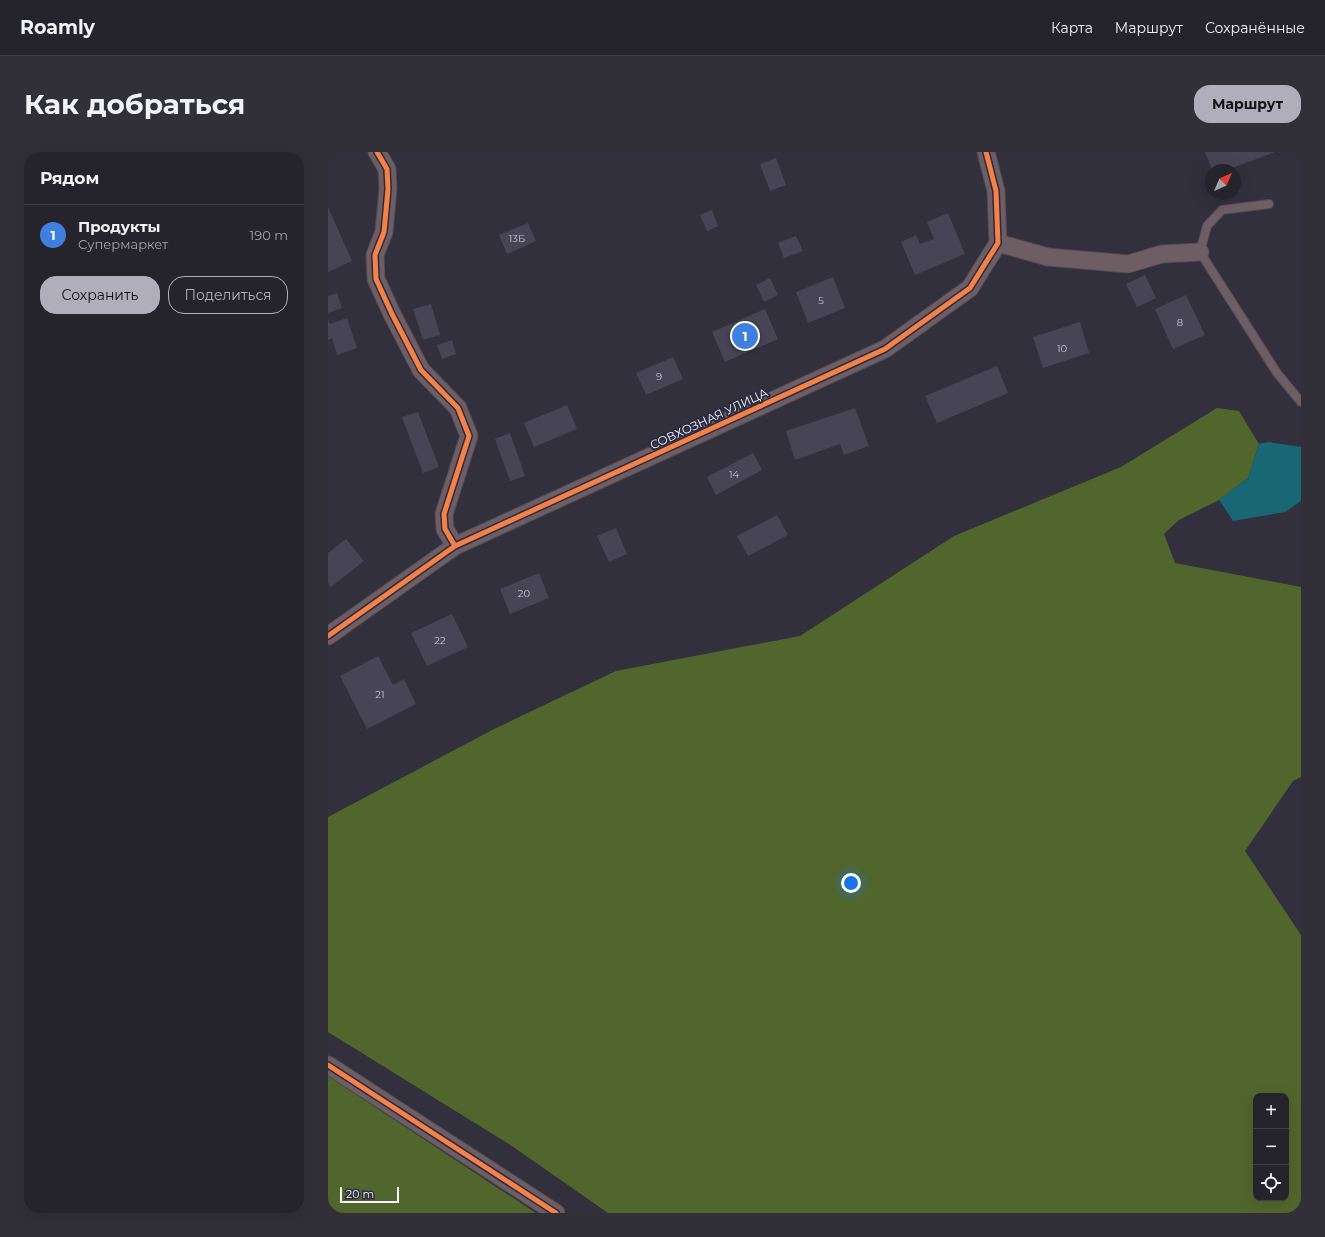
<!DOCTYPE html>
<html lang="ru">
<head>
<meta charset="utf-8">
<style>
	body { margin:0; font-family:Montserrat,sans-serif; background:#313039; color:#f1f3f6 }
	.controls { position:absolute; right:12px; bottom:12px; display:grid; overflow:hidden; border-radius:8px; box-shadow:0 4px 16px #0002 }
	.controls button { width:36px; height:36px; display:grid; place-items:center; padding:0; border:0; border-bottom:1px solid #424149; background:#25242d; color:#f1f3f6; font:20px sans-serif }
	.compass { position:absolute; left:877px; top:12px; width:36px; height:36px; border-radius:50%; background:#25242d; box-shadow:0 4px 16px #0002; rotate:45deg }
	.scale { position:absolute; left:12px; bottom:10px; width:59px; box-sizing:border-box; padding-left:4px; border:2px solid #f3f2fe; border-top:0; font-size:11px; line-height:14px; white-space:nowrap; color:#f3f2fe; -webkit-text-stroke:3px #2d2b41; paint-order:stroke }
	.you { position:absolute; left:523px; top:731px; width:14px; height:14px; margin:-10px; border:3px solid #fff; border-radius:50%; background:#1a73e8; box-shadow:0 0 0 6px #1a73e833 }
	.badge { display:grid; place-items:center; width:26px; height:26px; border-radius:50%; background:#afaeba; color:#fff; font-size:13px; font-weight:700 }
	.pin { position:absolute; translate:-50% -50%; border:2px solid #fff; box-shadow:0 1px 4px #0006 }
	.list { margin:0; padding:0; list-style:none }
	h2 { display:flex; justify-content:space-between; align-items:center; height:52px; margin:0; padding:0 16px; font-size:17px }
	h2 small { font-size:13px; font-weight:400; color:#a3a4aa }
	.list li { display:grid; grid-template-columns:26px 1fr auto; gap:12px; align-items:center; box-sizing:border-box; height:60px; padding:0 16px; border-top:1px solid #424149 }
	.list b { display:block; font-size:15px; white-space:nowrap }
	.list p { margin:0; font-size:13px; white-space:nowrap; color:#a3a4aa }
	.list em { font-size:13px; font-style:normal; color:#a3a4aa }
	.actions { display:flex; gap:8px; padding:12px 16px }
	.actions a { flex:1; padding:9px 0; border:1px solid #afaeba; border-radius:16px; text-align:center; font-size:14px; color:#afaeba }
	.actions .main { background:#afaeba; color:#111 }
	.icon { flex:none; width:22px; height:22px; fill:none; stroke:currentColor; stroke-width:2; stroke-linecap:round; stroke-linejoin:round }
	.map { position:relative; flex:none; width:973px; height:1061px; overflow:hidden; border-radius:16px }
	header { display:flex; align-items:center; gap:24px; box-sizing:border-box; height:56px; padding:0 20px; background:#25242d; border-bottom:1px solid #424149 }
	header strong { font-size:19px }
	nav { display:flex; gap:22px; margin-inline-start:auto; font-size:14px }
	.intro { display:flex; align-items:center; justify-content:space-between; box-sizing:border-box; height:96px; padding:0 24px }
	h1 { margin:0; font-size:28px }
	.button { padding:10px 18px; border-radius:16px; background:#afaeba; color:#111; font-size:14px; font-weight:700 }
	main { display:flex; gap:24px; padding:0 24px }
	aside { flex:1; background:#25242d; border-radius:16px; box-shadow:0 4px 16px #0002 }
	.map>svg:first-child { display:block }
</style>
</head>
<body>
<header>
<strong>Roamly</strong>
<nav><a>Карта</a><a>Маршрут</a><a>Сохранённые</a></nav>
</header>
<div class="intro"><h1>Как добраться</h1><a class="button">Маршрут</a></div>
<main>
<aside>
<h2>Рядом<small></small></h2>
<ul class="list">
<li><span class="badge" style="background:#3f7fe0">1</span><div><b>Продукты</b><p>Супермаркет</p></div><em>190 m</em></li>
</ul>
<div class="actions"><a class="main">Сохранить</a><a>Поделиться</a></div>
</aside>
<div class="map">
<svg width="973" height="1061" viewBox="0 0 973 1061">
	<rect width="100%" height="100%" fill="#31303c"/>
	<path fill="#51662c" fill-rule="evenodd" d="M889,256l22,3 20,33 -11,34 -29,22 -40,20 -15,14 11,29 126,24v190l-8,4 -48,70 56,84v278h-693l-96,-67 -184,-114v-215l166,-88 122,-58 184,-35 154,-100 167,-69zM928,944h30v102h-30z
		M0,924l208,137h-208z"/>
	<path fill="#176874" d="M940,290l33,5v54l-16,11 -52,9 -14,-21 29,-22 11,-34z"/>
	<path fill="#474555" d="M877,0h70l-48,18h-15z
		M448,6l10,27 -16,6 -10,-27z
		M0,55l24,54 -24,11z
		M384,58l6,16 -11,5 -7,-16z
		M620,61l17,41 -50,21 -14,-33 15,-7 4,9 14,-5 -7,-17z
		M200,71l8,18 -29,13 -8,-19z
		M468,84l7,15 -19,7 -6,-15z
		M817,123l11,23 -19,9 -11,-23z
		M505,125l12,31 -37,15 -12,-31z
		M442,126l8,17 -14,7 -8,-17z
		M9,141l5,15 -14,5v-17z
		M858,143l19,40 -32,14 -18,-40z
		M103,152l9,31 -17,5 -10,-31z
		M437,157l13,30 -53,23 -13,-30z
		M19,166l10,30 -20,7 -5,-17 -4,2v-20l2,4z
		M752,170l9,31 -46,15 -10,-31z
		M124,188l4,14 -14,5 -5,-14z
		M345,205l10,22 -37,16 -10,-22z
		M669,214l11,27 -71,30 -12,-27z
		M239,253l10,24 -43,18 -10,-24z
		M527,256l14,38 -25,9 -4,-11 -45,16 -9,-29z
		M90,260l21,55 -16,6 -21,-56z
		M182,281l15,43 -15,5 -15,-42z
		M425,301l9,17 -46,25 -9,-18z
		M449,363l11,20 -40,21 -11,-20z
		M288,376l11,26 -18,8 -12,-26z
		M18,387l18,22 -33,26 -3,-4v-30z
		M211,421l10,25 -39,16 -10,-25z
		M124,462l16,33 -41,19 -16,-33z
		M50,504l15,29 11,-6 12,25 -49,25 -27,-53z"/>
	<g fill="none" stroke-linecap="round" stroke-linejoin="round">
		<g stroke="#4d4c56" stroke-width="10">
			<path id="lane" d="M941,52l-47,6 -15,16 -7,26 77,121 24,29"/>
		</g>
		<g stroke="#4d4c56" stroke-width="19">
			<path id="street" d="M49,0l10,17 1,20 -4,43 -9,23 1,24 16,35 29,56 37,38 11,28 -25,78 1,15 10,17
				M670,91l50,14 80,7 34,-10 38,-2
				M0,484l127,-90 430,-197 85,-61 28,-45 -2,-52 -10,-39
				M0,913l228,148"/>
		</g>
		<use href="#lane" stroke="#6e5e64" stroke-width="8"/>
		<use href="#street" stroke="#6e5e64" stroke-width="17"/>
		<g stroke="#2d2b41" stroke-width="8">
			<path id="cycleway" d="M49,0l10,17 1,20 -4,43 -9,23 1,24 16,35 29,56 37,38 11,28 -25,78 1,15 10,17
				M0,484l127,-90 430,-197 85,-61 28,-45 -2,-52 -10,-39
				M0,913l228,148"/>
		</g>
		<use href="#cycleway" stroke="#f48246" stroke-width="5"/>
	</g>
	<g text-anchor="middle" stroke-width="4" stroke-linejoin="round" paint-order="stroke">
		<g font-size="10" fill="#c8c7d4">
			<text x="189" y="90">13Б</text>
			<text x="493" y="152">5</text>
			<text x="852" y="174">8</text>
			<text x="734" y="200">10</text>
			<text x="331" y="228">9</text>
			<text x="406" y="326">14</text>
			<text x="196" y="445">20</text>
			<text x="112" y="492">22</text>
			<text x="52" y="546">21</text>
		</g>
		<g font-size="12" fill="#f3f2fe" stroke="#2d2b41">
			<text transform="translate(381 267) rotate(-25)" y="4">СОВХОЗНАЯ УЛИЦА</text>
		</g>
	</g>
</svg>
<div class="controls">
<button>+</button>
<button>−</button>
<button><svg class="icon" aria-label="locate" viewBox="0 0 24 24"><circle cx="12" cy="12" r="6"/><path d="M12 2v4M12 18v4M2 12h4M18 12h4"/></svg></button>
</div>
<svg class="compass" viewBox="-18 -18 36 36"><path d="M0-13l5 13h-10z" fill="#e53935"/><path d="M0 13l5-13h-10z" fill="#a3a4aa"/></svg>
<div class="scale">20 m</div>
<div class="you"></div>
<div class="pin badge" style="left:417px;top:184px;background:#3f7fe0">1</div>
</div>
</main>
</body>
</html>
